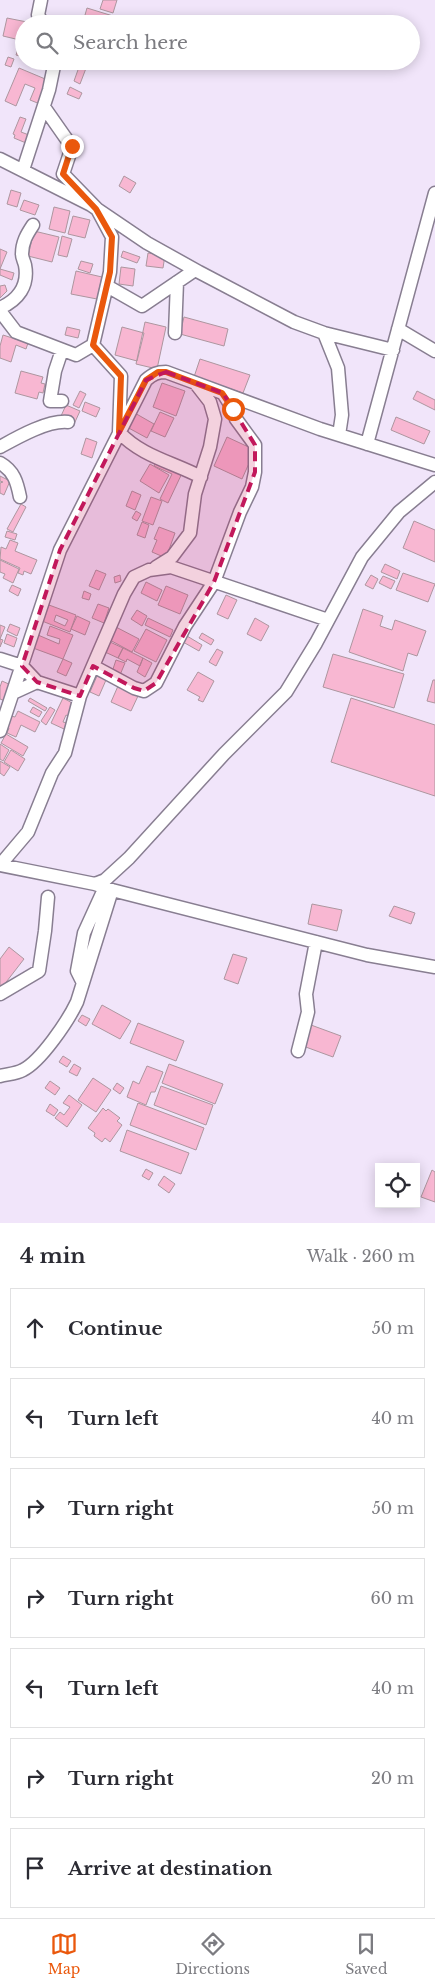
<!DOCTYPE html>
<html lang="en">
<head>
<meta charset="utf-8">
<style>
	body { margin:0; font-family:"Libre Baskerville",serif; background:#f2f2f3; color:#2b2b33 }
	.controls { position:absolute; right:15px; bottom:15px; display:grid; overflow:hidden; border-radius:0px; box-shadow:0 2px 12px #0003 }
	.controls button { width:45px; height:45px; display:grid; place-items:center; padding:0; border:0; border-bottom:1px solid #e1e1e2; background:#fff; color:#2b2b33; font:25px sans-serif }
	.stop { position:absolute; width:15px; height:15px; margin:-11px; border:4px solid #ea580c; border-radius:50%; background:#fff }
	.stop.end { background:#ea580c; border-color:#fff; box-shadow:0 1px 5px #0008 }
	.list { margin:0; padding:0; list-style:none }
	h2 { display:flex; justify-content:space-between; align-items:center; height:65px; margin:0; padding:0 20px; font-size:21px }
	h2 small { font-size:16px; font-weight:400; color:#7c7c81 }
	.list li { display:grid; grid-template-columns:32px 1fr auto; gap:15px; align-items:center; box-sizing:border-box; height:80px; margin:0 10px 10px; padding:0 10px; border:1px solid #e1e1e2; border-radius:0px }
	.list b { display:block; font-size:19px; white-space:nowrap }
	.list em { font-size:16px; font-style:normal; color:#7c7c81 }
	.icon { flex:none; width:28px; height:28px; fill:none; stroke:currentColor; stroke-width:2; stroke-linecap:round; stroke-linejoin:round }
	.map { position:relative; flex:none; width:435px; height:1223px; overflow:hidden }
	.search { position:absolute; background:#fff; box-shadow:0 2px 12px #0003; left:15px; right:15px; top:15px; height:55px; display:flex; align-items:center; gap:12px; box-sizing:border-box; padding:0 18px; border-radius:28px; color:#7c7c81; font-size:19px }
	.sheet { height:695px; background:#fff }
	nav { display:flex; justify-content:space-around; align-items:center; box-sizing:border-box; height:70px; border-top:1px solid #e1e1e2; background:#fff; font-size:14px; color:#7c7c81 }
	nav a { display:grid; justify-items:center; gap:2px }
	nav .on { color:#ea580c }
	.map>svg:first-child { display:block }
</style>
</head>
<body>
<div class="map">
<svg width="435" height="1223" viewBox="0 0 435 1223">
	<rect width="100%" height="100%" fill="#f1e5fa"/>
	<path fill="#f8b7d2" stroke="#ad969f" fill-rule="evenodd" d="M103,0h14l-4,13 -13,-4z
		M87,8l26,8 -2,8h-21l-7,-2z
		M7,18l25,5 -8,1v17l-21,-5z
		M20,43l4,2v12l-8,-2z
		M8,57l6,2 -3,8 -6,-2z
		M73,61l15,2 -8,21 -6,-3 5,-14 -7,-3z
		M19,68l31,13 -10,23 -10,-4 5,-12 -10,-4 -9,22 -11,-5z
		M70,87l12,6 -3,6 -12,-5z
		M20,117l6,2 -5,13 8,3 -3,8 -12,-5 1,-3 -2,-1z
		M124,176l12,7 -6,10 -11,-7z
		M11,190l10,3 -4,14 -10,-3z
		M24,200l15,5 -4,10 -15,-5z
		M54,207l16,4 -5,22 -16,-4z
		M73,216l17,4 -5,18 -17,-4z
		M34,231l25,6 -7,25 -24,-6z
		M62,236l10,3 -5,18 -9,-2z
		M0,249l7,3 -7,17 14,4 -2,7 -12,-5z
		M123,251l17,6 -3,6 -16,-6z
		M148,253l17,2 -2,13 -17,-2z
		M81,261l12,3 -3,9 -12,-4z
		M121,267l14,2 -2,17 -14,-2z
		M76,271l26,6 -5,22 -26,-5z
		M5,285l2,6 -7,7v-12z
		M184,317l44,12 -4,17 -44,-12z
		M145,322l21,5 -9,42 -21,-5z
		M67,327l13,3 -2,8 -13,-3z
		M122,327l22,6 -7,28 -22,-6z
		M3,335l25,8 -2,6 -10,-4 -5,17 -11,-4v-12z
		M200,359l50,16 -7,18 -49,-16z
		M21,371l22,6 -2,6 4,1 -2,9 -4,-1 -2,7 -22,-6z
		M162,383l23,8 -9,25 -23,-9z
		M80,391l6,3 -7,14 -6,-3z
		M417,391l18,9v10l-22,-11z
		M85,402l15,6 -4,9 -14,-6z
		M66,405l14,6 -5,11 -14,-6z
		M133,412l21,12 -7,14 -22,-12z
		M160,412l14,6 -9,19 -14,-6z
		M396,417l34,14 -6,13 -33,-14z
		M227,437l28,13 -13,29 -28,-13z
		M86,438l11,4 -5,16 -11,-4z
		M158,458l26,11 -16,34 -8,-4 12,-25 -18,-8z
		M150,464l19,11 -10,18 -19,-12z
		M0,476l10,5 -6,14 -4,-2v-10l3,-1 -3,-1z
		M132,491l9,4 -6,15 -9,-4z
		M151,497l11,4 -9,24 -11,-4z
		M21,504l5,3 -13,25 -6,-3z
		M136,511l5,3 -4,7 -5,-3z
		M414,521l21,9v32l-32,-14z
		M142,522l7,3 -4,13 -8,-3z
		M159,527l16,6 -9,25 -14,-6 5,-12 -3,-1z
		M7,531l10,3 -2,6 -10,-3z
		M10,540l8,3 -3,8 22,9 -6,14 -7,-3 -1,4 -5,-2 2,-5 -20,-9 1,-12 5,2z
		M0,560l19,9 -6,14 -10,-5 2,-4 -5,-2z
		M385,564l15,7 -3,8 -16,-7z
		M96,570l10,4 -7,16 -10,-4z
		M403,573l32,11 -7,18 -32,-12z
		M120,575l1,6 -6,2 -1,-6z
		M371,575l7,4 -5,10 -8,-4z
		M383,576l12,5 -4,8 -12,-6z
		M146,582l16,8 -5,11 -16,-8z
		M12,585l9,4 -3,7 -9,-5z
		M166,586l22,9 -8,19 -22,-9z
		M84,591l7,3 -2,6 -7,-2z
		M226,595l11,5 -9,19 -11,-5z
		M98,604l11,4 -5,15 -12,-5z
		M49,605l27,10 -6,17 -28,-11zM56,615l12,5 -3,6 -11,-5z
		M363,609l20,7 -3,10 12,4 3,-10 31,11 -9,25 -9,-3 -5,18 -54,-19z
		M137,610l10,6 -5,10 -11,-7z
		M77,616l13,6 -5,13 -14,-6z
		M148,618l25,12 -3,7 -25,-12z
		M255,618l14,8 -8,15 -14,-7z
		M10,624l10,4 -3,8 -10,-5z
		M0,625l5,2 -5,12 3,1 -3,7z
		M50,626l23,9 -10,24 -30,-11 5,-13 21,9 1,-5 -13,-4z
		M114,626l25,13 -7,13 -24,-13z
		M146,629l21,11 -11,22 -22,-11z
		M202,633l12,7 -3,5 -12,-7z
		M7,634l10,4 -3,9 -10,-4z
		M187,636l15,9 -3,6 -16,-9z
		M110,642l13,6 -5,10 -13,-6z
		M123,648l20,10 -3,8 -13,-7 -1,3 -8,-4z
		M217,649l6,3 -7,14 -7,-4z
		M333,654l71,20 -10,34 -71,-21z
		M143,658l9,5 -7,14 -8,-5z
		M63,659l9,4 -6,13 -9,-4z
		M116,660l9,3 -5,12 -8,-3z
		M198,672l16,9 -11,21 -5,-2 2,-3 -13,-7z
		M97,676l9,4 -7,16 -9,-4z
		M433,680h2v23l-8,-2z
		M2,681l9,4 -6,16 -5,-2v-12z
		M118,686l20,10 -7,15 -20,-9z
		M30,698l17,10 -2,3 -17,-10z
		M63,698l13,7 -6,12 -4,-2 -3,7 4,1 -3,6 -13,-6z
		M351,698l84,27v71l-104,-34z
		M33,707l9,5 -3,5 -9,-5z
		M50,707l5,3 -9,15 -5,-4z
		M18,711l22,11 -5,10 -14,-7 -5,12 -9,-4 2,-5 -3,-2 5,-10 4,1z
		M6,734l22,13 -5,9 -22,-13z
		M0,744l9,6 -6,11 -3,-2z
		M11,750l14,9 -7,12 -14,-9z
		M0,761l10,6 -6,9 -4,-3z
		M312,904l30,6 -5,21 -29,-7z
		M394,906l21,7 -4,11 -22,-8z
		M9,947l15,12 -24,31v-31z
		M233,954l14,4 -9,26 -14,-5z
		M102,1005l29,16 -11,18 -28,-15z
		M82,1015l8,4 -4,7 -8,-5z
		M138,1023l46,18 -8,20 -46,-18z
		M311,1025l30,11 -8,21 -30,-11z
		M63,1056l8,5 -4,6 -8,-5z
		M74,1064l7,4 -4,8 -8,-4z
		M169,1064l54,20 -8,20 -53,-21z
		M147,1066l16,6 -8,20h-4l-5,13 -19,-8 6,-16 6,3z
		M93,1078l18,12 -15,22 -18,-12z
		M50,1081l10,7 -5,7 -10,-7z
		M117,1083l7,5 -4,6 -7,-5z
		M161,1086l52,19 -7,20 -52,-20z
		M69,1095l13,10 -15,22 -12,-9 5,-6 4,3 6,-8 -7,-4z
		M138,1103l66,25 -8,22 -66,-25z
		M50,1104l8,6 -4,6 -8,-5z
		M103,1108l3,3 2,-2 12,9 -3,3 5,4 -12,17 -5,-4 -3,4 -8,-6 1,-3 -7,-5z
		M127,1130l62,23 -8,21 -61,-23z
		M146,1169l7,4 -4,7 -7,-4z
		M432,1170l3,2v30l-14,-5z
		M164,1176l11,8 -6,9 -11,-8z"/>
	<g fill="none" stroke-linecap="round" stroke-linejoin="round">
		<g stroke="#887e91" stroke-width="15">
			<path id="minor" d="M41,0l-3,15 5,9
				M44,107l28,40 -9,27 34,35 15,28 -2,35 -17,73 28,31 -2,56c22,24 53,30 82,45
				M0,159l91,46 56,38 52,29 95,50 30,11 69,17
				M23,170l26,-80 6,-29
				M107,286l35,20 53,-36
				M0,308c18,-8 29,-22 25,-43 -1,-4 -3,-7 -3,-11 0,-12 5,-20 11,-29
				M0,311l16,21 60,23 17,-10
				M398,329l37,22
				M175,333l2,-51
				M324,333l14,35 4,47 -3,20
				M62,401h-12l5,-30 7,-21
				M367,444l68,-251
				M0,447c18,-10 48,-27 68,-25
				M0,463c14,8 17,19 20,34
				M156,567l16,-10 18,-24 5,-39 15,-47 5,-28 -5,-17 -14,-18
				M0,659l22,7 15,16
				M93,666l41,22 10,3 12,-8 29,-57 29,-44 26,-70 12,-25 3,-15v-27l-19,-26 -3,-10 -10,-16
				M80,696l44,-102 10,-17 15,-7 22,-3 157,53
				M0,731l60,-181 86,-170c7,-6 11,-8 20,-8l154,57 115,36
				M0,865l95,19 10,-4 24,-22 95,-104 62,-62 30,-49 46,-86 37,-45 36,-30
				M0,865l28,-33 24,-59 13,-20 15,-57 -43,-14 -24,11
				M95,884l17,6 255,65 68,12
				M83,983l-6,-12 7,-38 21,-46
				M0,994l39,-23 6,-40 3,-34
				M298,1051l10,-39 -2,-18 10,-52
				M0,1076c7,-2 16,-2 23,-6 18,-9 45,-49 54,-68l35,-112"/>
		</g>
		<use href="#minor" stroke="#fff" stroke-width="12"/>
	</g>
	<g fill="none" stroke-linecap="round" stroke-linejoin="round">
		<path stroke="#ea580c" stroke-width="6" d="M72,146l-9,28 33,35 16,28 -2,35 -17,73 28,31 -2,56 27,-52 12,-8h8l56,21 11,16"/>
	</g>
	<path fill="#c2185b" fill-opacity="0.2" stroke="#c2185b" stroke-width="4" stroke-dasharray="10 6" stroke-linejoin="round" d="M166,372l57,21 32,52v27l-41,110 -58,101 -12,8 -10,-3 -41,-22 -13,30 -43,-14 -15,-16 38,-116 86,-170z"/>
</svg>
<div class="controls">
<button><svg class="icon" aria-label="locate" viewBox="0 0 24 24"><circle cx="12" cy="12" r="6"/><path d="M12 2v4M12 18v4M2 12h4M18 12h4"/></svg></button>
</div>
<div class="stop" style="left:233px;top:409px"></div>
<div class="stop end" style="left:72px;top:146px"></div>
<div class="search"><svg class="icon" aria-label="search" viewBox="0 0 24 24"><circle cx="10" cy="10" r="6"/><path d="M15 15l6 6"/></svg>Search here</div>
</div>
<section class="sheet">
<h2>4 min<small>Walk · 260 m</small></h2>
<ul class="list">
<li><svg class="icon" aria-label="ahead" viewBox="0 0 24 24"><path d="M12 20V5M6 11l6-6 6 6"/></svg><div><b>Continue</b></div><em>50 m</em></li>
<li><svg class="icon" aria-label="left" viewBox="0 0 24 24"><path d="M17 20v-9H6M10 6l-5 5 5 5"/></svg><div><b>Turn left</b></div><em>40 m</em></li>
<li><svg class="icon" aria-label="right" viewBox="0 0 24 24"><path d="M7 20v-9h11M14 6l5 5-5 5"/></svg><div><b>Turn right</b></div><em>50 m</em></li>
<li><svg class="icon" aria-label="right" viewBox="0 0 24 24"><path d="M7 20v-9h11M14 6l5 5-5 5"/></svg><div><b>Turn right</b></div><em>60 m</em></li>
<li><svg class="icon" aria-label="left" viewBox="0 0 24 24"><path d="M17 20v-9H6M10 6l-5 5 5 5"/></svg><div><b>Turn left</b></div><em>40 m</em></li>
<li><svg class="icon" aria-label="right" viewBox="0 0 24 24"><path d="M7 20v-9h11M14 6l5 5-5 5"/></svg><div><b>Turn right</b></div><em>20 m</em></li>
<li><svg class="icon" aria-label="arrive" viewBox="0 0 24 24"><path d="M6 21V4h12l-3 4 3 4H6"/></svg><div><b>Arrive at destination</b></div></li>
</ul>
</section>
<nav>
<a class="on"><svg class="icon" aria-label="map" viewBox="0 0 24 24"><path d="M3 6l6-2 6 2 6-2v14l-6 2-6-2-6 2zM9 4v14M15 6v14"/></svg>Map</a>
<a><svg class="icon" aria-label="directions" viewBox="0 0 24 24"><path d="M12 3l9 9-9 9-9-9zM9 14v-3h6M13 9l2 2-2 2"/></svg>Directions</a>
<a><svg class="icon" aria-label="saved" viewBox="0 0 24 24"><path d="M7 4h10v16l-5-4-5 4z"/></svg>Saved</a>
</nav>
</body>
</html>
